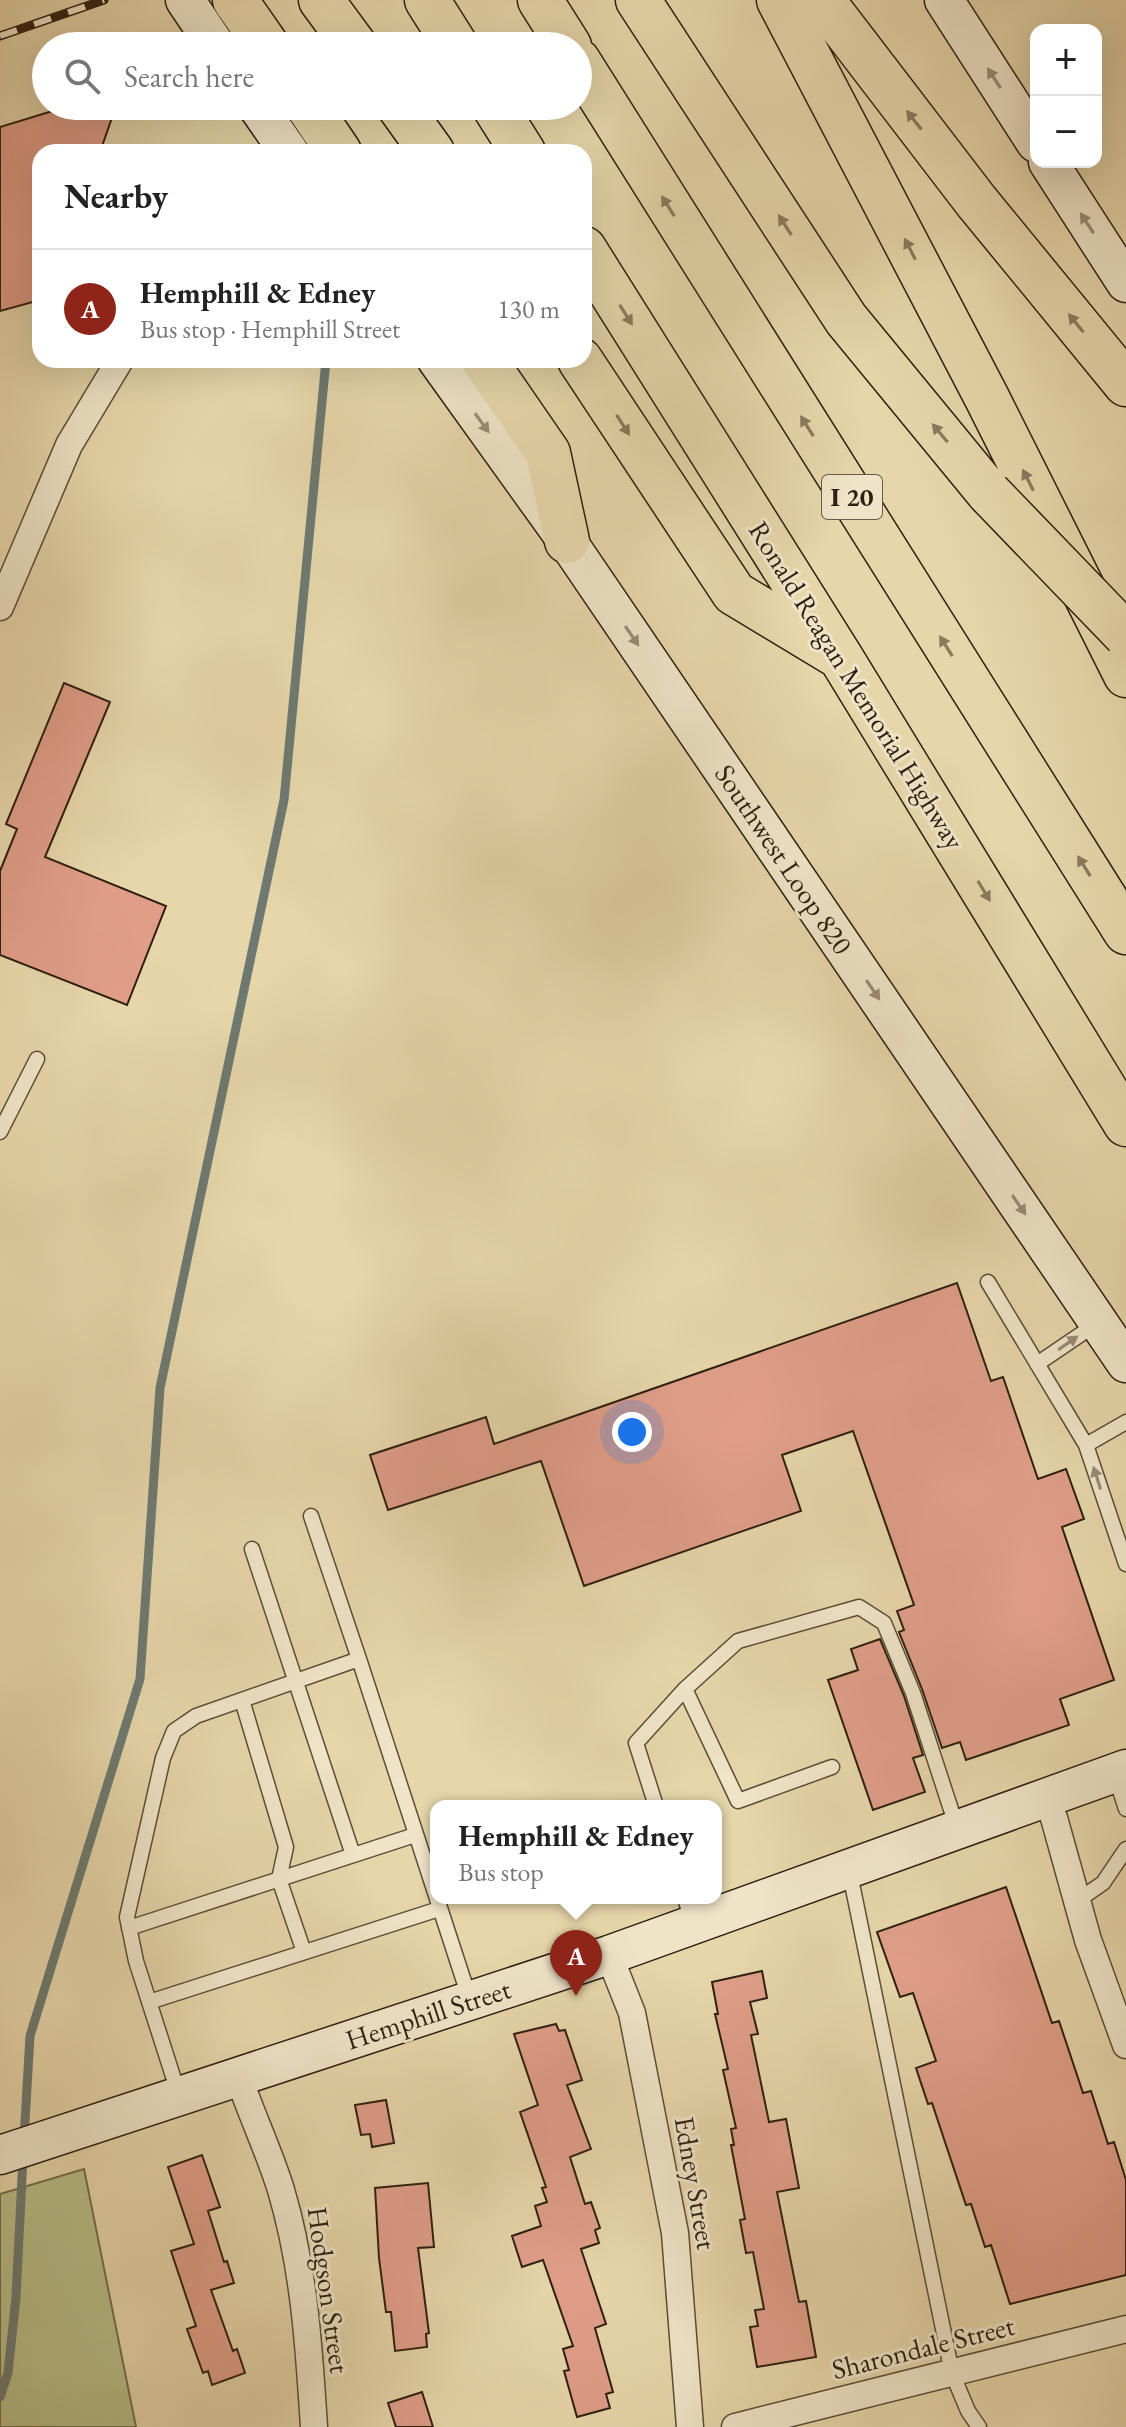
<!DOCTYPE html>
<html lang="en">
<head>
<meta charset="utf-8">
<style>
	body { margin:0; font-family:"EB Garamond",serif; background:#f6f6f6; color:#222 }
	.controls { position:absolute; right:24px; top:24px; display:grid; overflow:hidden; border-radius:16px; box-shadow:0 8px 32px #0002 }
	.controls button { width:72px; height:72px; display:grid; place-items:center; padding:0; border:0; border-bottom:2px solid #e0e0e0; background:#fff; color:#222; font:40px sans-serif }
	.you { position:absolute; left:632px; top:1432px; width:28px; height:28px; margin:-20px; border:6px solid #fff; border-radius:50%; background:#1a73e8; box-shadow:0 0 0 12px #1a73e833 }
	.badge { display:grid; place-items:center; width:52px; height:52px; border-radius:50%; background:#8f2418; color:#fff; font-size:26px; font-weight:700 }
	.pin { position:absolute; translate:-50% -66px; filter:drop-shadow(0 2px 4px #0008) }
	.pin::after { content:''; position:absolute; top:42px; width:28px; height:24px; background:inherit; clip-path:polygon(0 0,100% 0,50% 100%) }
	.popup { position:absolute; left:430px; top:1800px; width:292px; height:104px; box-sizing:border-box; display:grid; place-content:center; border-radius:16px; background:#fff; filter:drop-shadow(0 2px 6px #0005); font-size:26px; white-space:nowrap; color:#767676 }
	.popup b { font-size:30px; color:#222 }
	.popup::after { content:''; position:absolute; left:50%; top:100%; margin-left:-16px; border:16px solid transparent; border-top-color:#fff }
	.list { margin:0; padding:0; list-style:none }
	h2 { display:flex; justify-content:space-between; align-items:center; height:104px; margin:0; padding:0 32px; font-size:34px }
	h2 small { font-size:26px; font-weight:400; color:#767676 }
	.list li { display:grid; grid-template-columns:52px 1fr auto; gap:24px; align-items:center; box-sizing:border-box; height:120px; padding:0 32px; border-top:2px solid #e0e0e0 }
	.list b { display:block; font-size:30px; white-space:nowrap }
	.list p { margin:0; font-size:26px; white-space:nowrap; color:#767676 }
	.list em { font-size:26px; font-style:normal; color:#767676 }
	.icon { flex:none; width:44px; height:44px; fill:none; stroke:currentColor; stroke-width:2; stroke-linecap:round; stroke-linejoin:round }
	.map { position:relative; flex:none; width:1126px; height:2427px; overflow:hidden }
	.search { position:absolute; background:#fff; box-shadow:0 8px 32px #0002; left:32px; top:32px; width:560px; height:88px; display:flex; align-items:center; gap:20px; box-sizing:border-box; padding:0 28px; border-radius:44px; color:#767676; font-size:30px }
	.panel { position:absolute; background:#fff; box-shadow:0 8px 32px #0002; left:32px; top:144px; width:560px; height:224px; border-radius:24px }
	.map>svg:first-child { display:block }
</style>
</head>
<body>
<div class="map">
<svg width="1126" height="2427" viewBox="0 0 1126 2427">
	<rect width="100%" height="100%" fill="#e6d6aa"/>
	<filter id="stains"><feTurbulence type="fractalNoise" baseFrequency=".0025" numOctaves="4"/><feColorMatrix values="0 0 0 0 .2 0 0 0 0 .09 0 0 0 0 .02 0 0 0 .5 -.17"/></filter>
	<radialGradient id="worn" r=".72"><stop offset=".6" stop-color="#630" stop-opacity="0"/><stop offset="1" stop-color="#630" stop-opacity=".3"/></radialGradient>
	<path fill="#b7bd87" stroke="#726e4c" stroke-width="2" d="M84,2169l52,258h-136v-233z"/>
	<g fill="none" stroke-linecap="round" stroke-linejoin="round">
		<path stroke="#6e7a71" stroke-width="9" d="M24,2139l6,-103 110,-357 20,-291 124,-588 42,-440
			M0,2397l8,-24 8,-76 7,-139"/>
	</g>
	<path fill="#e09e89" stroke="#2e1f12" stroke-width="2" d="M69,106h47l-16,46h-60v148l-40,11v-184z
		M64,683l46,19 -65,155 121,49 -39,99 -127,-50v-84l17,-42 -11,-5z
		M957,1283l34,98 12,-4 35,102 28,-10 18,50 -22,8 52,153 -54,19 9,26 -103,35 -6,-18 -18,6 -20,-59 -23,-57 5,-2 -7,-19 17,-6 -61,-174 -71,24 19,56 -217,75 -43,-125 -153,49 -18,-55 116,-38 8,27z
		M880,1639l24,57 19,59 -10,3 12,34 -52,18 -45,-130 30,-10 -7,-21z
		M1006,1887l46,136 7,-2 24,72 8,-2 17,53 6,-2 12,38v95l-116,29 -19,-59 -6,2 -14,-43 -5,1 -34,-102 -4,1 -12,-36 20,-7 -23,-68 -13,4 -23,-65z
		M762,1971l5,27 -17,4 8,32 -7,1 18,87 17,-3 13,69 -22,4 22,110 7,-1 10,56 -59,10 -7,-40 8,-1 -3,-16 9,-1 -11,-57 -7,1 -6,-33 5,-1 -14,-74h3l-3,-16 5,-1 -13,-58 5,-1 -13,-55h3l-6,-32z
		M556,2024l3,7 6,-1 17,50 -15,5 24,64 -21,8 15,47 6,-2 9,26 -5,2 4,13 -18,6 25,75 -11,4 18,64 -7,2 4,14 -33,9 -13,-46 5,-1 -6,-21 10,-3 -30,-86 -21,7 -10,-31 29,-10 -6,-20 12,-4 -5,-14 4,-1 -26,-75 18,-7 -24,-71z
		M386,2100l8,43 -22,4 -2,-13 -9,1 -6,-30z
		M202,2155l18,52 -12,4 16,51 3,-1 7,22 -23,7 22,61 4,-2 8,24 -33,12 -4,-14 -5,2 -16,-44 9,-3 -25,-75 23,-7 -26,-77z
		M428,2183l6,64 -16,1 11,85 -3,1 1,13 -32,4 -4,-39h-5l-7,-54 -4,-70z
		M422,2392l11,35h-37l-8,-24z"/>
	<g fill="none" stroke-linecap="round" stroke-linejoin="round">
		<g stroke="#5c4d38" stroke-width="17">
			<path id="lane" d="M0,1132l37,-73
				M988,1282l98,163 40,119
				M1037,1364l59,-40
				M1086,1445l40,-23
				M311,1516l48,143
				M252,1549l101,306
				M685,1689l53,112 94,-34
				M242,1700l44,147 -7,32 25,73
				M1115,1775l11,34
				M656,1806l-20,-63 49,-54 53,-48 121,-34 25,16 29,70 44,135
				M849,1869l103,504 16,38 11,16
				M685,1898l8,27
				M1077,1901l26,-18 23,-34
				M129,1928l286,-93
				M149,2002l290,-93
				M179,2095l-43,-134 -9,-44 36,-159 11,-27 22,-15 163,-57 111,341"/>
		</g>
		<g stroke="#5c4d38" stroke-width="29">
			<path id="street" d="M0,607l69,-162 51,-85
				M1045,1798l9,20 34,122 38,105
				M609,1955l23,58 43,220 15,194
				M238,2075c13,39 31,76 43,115 23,77 28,157 33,237
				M735,2427l391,-98"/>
		</g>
		<g stroke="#2e1f12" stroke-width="41">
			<path id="secondary" d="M185,0l31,46
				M944,0l92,143
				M257,106l32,46
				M1048,162l78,121
				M437,360l130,181 559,822
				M0,2155l609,-200 517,-186"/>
		</g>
		<g stroke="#2e1f12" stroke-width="47">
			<path id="highway" d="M235,0l32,46
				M321,0l34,46
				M427,0l29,46
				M540,0l29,46
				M638,0l208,319 143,174
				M779,0l208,398 139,277
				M822,0l154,201 150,183
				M578,61l548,871
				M308,106l31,46
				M399,106l33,46
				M494,106l29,46
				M584,249l257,409 285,466
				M484,360l64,93 19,88
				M580,360l154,233 101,61"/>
		</g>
		<use href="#lane" stroke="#efe4c8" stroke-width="14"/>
		<use href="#street" stroke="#efe4c8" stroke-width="26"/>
		<use href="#secondary" stroke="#efe4c8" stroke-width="38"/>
		<use href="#highway" stroke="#e6d6aa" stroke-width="44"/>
		<g stroke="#2e1f12" stroke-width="9">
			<path id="rail" d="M0,36l104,-36"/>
		</g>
		<use href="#rail" stroke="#efe4c8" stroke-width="6" stroke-dasharray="18" stroke-linecap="butt"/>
		<g stroke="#2e1f12" stroke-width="47" stroke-linecap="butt">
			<path id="highway-bridge" d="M989,493l137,142"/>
		</g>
		<use href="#highway-bridge" stroke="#e6d6aa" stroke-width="44"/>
	</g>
	<defs><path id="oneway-solid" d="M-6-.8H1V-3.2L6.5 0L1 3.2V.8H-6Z" transform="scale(2)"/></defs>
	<g fill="#988b76">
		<use href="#oneway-solid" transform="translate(994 78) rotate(-123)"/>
		<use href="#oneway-solid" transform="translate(1087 223) rotate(-123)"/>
		<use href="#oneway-solid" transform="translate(482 423) rotate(54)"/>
		<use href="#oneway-solid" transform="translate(632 636) rotate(56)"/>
		<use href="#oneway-solid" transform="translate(873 990) rotate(56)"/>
		<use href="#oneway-solid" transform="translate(1019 1205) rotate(56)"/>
		<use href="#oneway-solid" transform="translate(1068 1343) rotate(-35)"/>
		<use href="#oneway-solid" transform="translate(1097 1478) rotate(-108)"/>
	</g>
	<g fill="#8a7a5e">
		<use href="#oneway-solid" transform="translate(914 120) rotate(-128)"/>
		<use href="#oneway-solid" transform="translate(668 206) rotate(-122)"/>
		<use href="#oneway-solid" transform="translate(785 225) rotate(-123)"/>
		<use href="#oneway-solid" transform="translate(910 249) rotate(-117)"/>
		<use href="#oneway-solid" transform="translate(626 315) rotate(58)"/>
		<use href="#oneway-solid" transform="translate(1076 323) rotate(-129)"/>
		<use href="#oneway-solid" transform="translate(623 425) rotate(57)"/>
		<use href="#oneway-solid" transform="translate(807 426) rotate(-122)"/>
		<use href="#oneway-solid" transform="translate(940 433) rotate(-130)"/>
		<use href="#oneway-solid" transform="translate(1028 480) rotate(-117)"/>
		<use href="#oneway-solid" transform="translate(946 646) rotate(-122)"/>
		<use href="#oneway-solid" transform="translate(1084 866) rotate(-122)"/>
		<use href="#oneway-solid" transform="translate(984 891) rotate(59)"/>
	</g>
	<g text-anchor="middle" stroke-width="6" stroke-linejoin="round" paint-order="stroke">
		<rect fill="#efe4c8" stroke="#685a49" stroke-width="2" x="822" y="475" width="60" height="44" rx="6"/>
		<g font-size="26" font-weight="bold" fill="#2e1f12">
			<text x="852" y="506">I 20</text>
		</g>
		<g font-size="28" fill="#2e1f12" stroke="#efe4c8">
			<text transform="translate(857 685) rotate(58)" y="10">Ronald Reagan Memorial Highway</text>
			<text transform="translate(784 859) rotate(56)" y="10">Southwest Loop 820</text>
			<text transform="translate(428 2014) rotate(-18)" y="10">Hemphill Street</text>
			<text transform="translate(696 2183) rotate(80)" y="10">Edney Street</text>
			<text transform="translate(329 2290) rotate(82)" y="10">Hodgson Street</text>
			<text transform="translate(923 2347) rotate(-14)" y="10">Sharondale Street</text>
		</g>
	</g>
	<rect width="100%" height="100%" filter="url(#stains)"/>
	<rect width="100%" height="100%" fill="url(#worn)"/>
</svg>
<div class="controls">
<button>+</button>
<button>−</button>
</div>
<div class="you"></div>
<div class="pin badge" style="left:576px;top:1996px">A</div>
<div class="popup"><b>Hemphill &amp; Edney</b>Bus stop</div>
<div class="search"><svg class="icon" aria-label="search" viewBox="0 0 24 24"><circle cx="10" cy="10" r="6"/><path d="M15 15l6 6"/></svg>Search here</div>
<section class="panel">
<h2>Nearby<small></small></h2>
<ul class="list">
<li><span class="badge">A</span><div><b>Hemphill &amp; Edney</b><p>Bus stop · Hemphill Street</p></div><em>130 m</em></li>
</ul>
</section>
</div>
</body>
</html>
